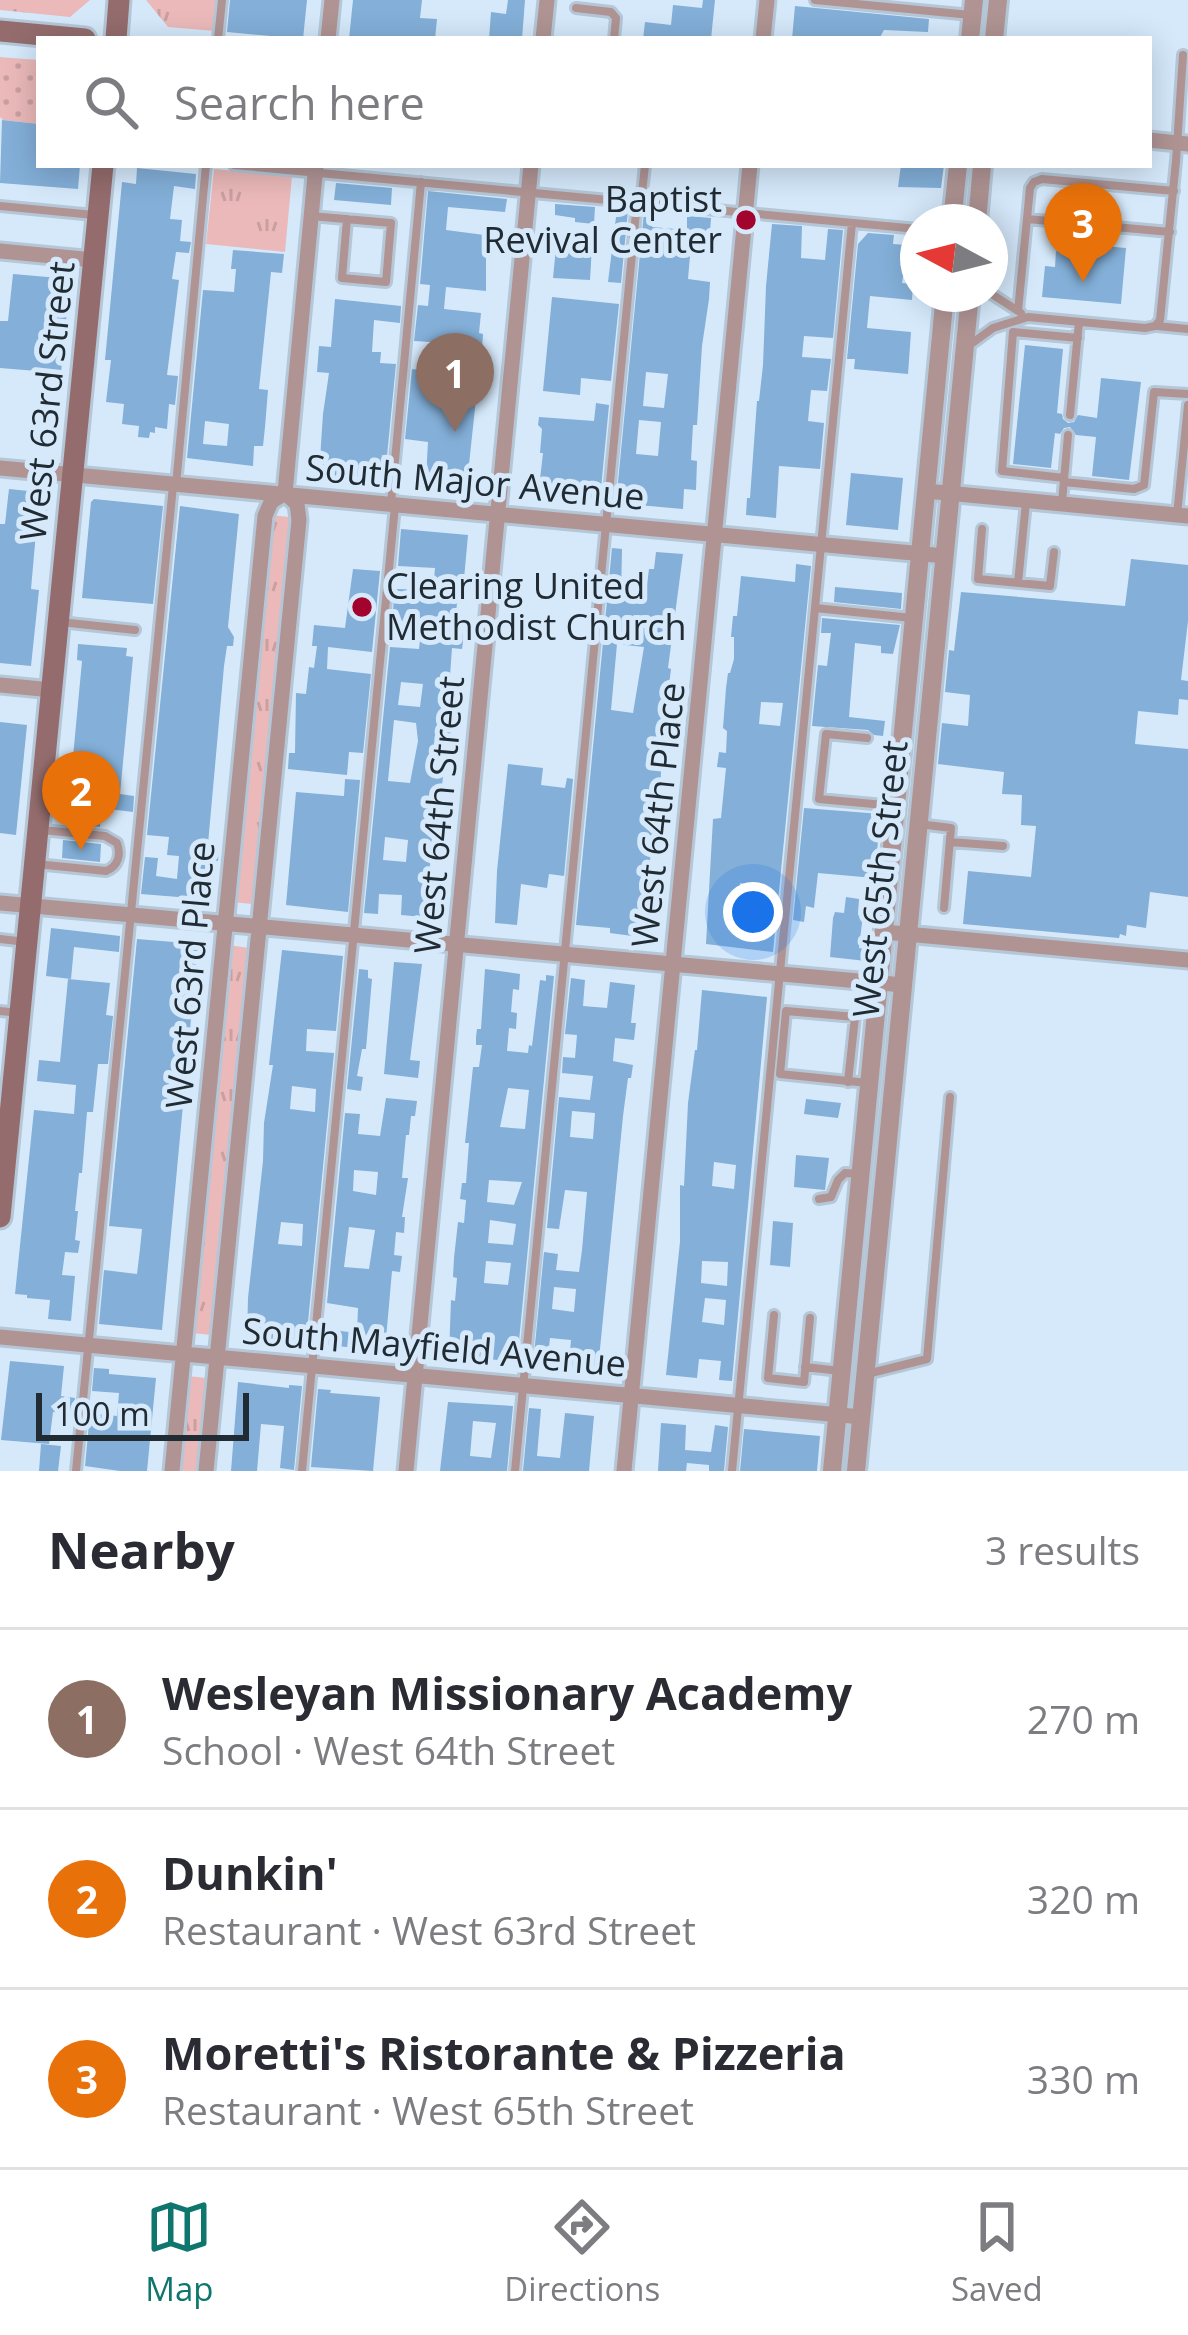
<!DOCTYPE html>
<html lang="en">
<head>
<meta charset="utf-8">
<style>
	body { margin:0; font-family:"Open Sans",sans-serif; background:#f2f2f3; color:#2b2b33 }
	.compass { position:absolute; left:900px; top:204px; width:108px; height:108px; border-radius:50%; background:#fff; box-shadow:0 6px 30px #0003; rotate:277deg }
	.scale { position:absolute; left:36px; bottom:30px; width:213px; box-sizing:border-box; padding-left:12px; border:6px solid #212b33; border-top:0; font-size:33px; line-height:42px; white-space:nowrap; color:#212b33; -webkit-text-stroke:9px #d5e9fb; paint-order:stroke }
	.you { position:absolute; left:753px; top:912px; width:42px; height:42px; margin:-30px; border:9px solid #fff; border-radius:50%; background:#1a73e8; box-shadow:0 0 0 18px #1a73e833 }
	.badge { display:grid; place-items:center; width:78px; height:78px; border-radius:50%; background:#0f766e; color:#fff; font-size:39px; font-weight:700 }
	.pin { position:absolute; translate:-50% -99px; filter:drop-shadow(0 3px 6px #0008) }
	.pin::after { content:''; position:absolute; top:63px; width:42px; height:36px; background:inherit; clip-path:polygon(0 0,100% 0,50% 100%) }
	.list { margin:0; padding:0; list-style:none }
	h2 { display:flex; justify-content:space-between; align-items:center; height:156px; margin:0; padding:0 48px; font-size:51px }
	h2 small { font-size:39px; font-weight:400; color:#7c7c81 }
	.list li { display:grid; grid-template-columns:78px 1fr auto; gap:36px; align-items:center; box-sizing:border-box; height:180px; padding:0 48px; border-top:3px solid #e1e1e2 }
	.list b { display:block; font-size:45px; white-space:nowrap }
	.list p { margin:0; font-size:39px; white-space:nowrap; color:#7c7c81 }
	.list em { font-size:39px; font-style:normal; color:#7c7c81 }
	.icon { flex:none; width:66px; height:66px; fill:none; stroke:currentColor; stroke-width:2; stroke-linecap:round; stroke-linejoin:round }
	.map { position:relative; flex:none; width:1188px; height:1471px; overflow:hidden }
	.search { position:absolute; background:#fff; box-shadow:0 6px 30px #0003; left:36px; right:36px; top:36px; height:132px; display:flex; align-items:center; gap:30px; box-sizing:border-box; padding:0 42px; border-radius:0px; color:#7c7c81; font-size:45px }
	.sheet { height:696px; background:#fff }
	nav { display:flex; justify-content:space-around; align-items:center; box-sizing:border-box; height:168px; border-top:3px solid #e1e1e2; background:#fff; font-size:33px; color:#7c7c81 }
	nav a { display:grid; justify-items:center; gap:6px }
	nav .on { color:#0f766e }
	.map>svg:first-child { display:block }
</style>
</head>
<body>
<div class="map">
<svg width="1188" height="1471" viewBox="0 0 1188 1471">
	<defs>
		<pattern id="grass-tufts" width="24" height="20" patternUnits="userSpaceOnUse" patternTransform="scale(3)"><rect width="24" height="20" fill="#ebb9b9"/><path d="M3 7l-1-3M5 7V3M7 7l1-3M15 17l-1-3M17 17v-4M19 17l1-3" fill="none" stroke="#c99fa0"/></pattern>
		<pattern id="park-dots" width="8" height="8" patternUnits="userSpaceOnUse" patternTransform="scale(3)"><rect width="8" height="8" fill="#ebb9b9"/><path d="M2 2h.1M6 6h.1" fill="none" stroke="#c99fa0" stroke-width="1.8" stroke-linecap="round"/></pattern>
	</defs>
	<rect width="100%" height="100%" fill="#d5e9fb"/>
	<path fill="url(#grass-tufts)" d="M0,0h90l-20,17 -70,-7z
		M146,0h71l-3,31 -46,-4z
		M214,169l78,7 -7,76 -79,-8z
		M269,515l21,2 -38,387 -21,-2z
		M228,945l21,3 -37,387 -21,-2z
		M188,1376l18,2 -9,93h-19z"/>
	<path fill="url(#park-dots)" d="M0,57l39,3v64l-36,-4 -3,-3z"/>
	<path fill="#83afd8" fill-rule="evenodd" d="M230,0h77l-4,39 -76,-7z
		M353,0h69l-2,18 17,1 -2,20h-86z
		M508,0h17l-3,39h-33l2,-27 15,2z
		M703,0h12l-4,39h-68l2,-17 26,3 2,-20 29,3z
		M795,6l134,13 -1,13 -44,-2 -5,9h-87z
		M2,120l37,4v41h41l-2,24 -78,-6z
		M901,165h43l-3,23 -43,-1z
		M137,168l59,6 -1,15 -21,-3 -4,33 12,1 -2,21 11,1 -2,11 -13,-1 -4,27 7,1 -12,95 11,1 -3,29 -6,-1 -2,25 -12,-2v6l-5,-1 -1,6 -11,-1 1,-11 -17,-2 2,-20 -18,-2 5,-42h-6l17,-178 14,2z
		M336,183l56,5 -1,17 -57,-5z
		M428,191l79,8 -2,13 -57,-5 -2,23 46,6 -2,16h-4v39l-40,-4 -2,22 37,4 -2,20 4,1 -1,15 -37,-3 1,-3 -32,-2 4,-36 10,1 2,-21 -10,-1z
		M555,204l40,3 -1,17 -19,-2v-4l-20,-3z
		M617,209l11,1 -7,73 -13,-1z
		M644,212l10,1 -2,14 35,3v-14l24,2 -2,28 -18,-2 -3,35 22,3 -1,17 -7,47 -5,79h-4l-2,35 6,1 -1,29 -12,-1 -1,20 -67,-6zM646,372l22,2 -4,34 -21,-2zM639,420l22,2 -3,34 -22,-2z
		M772,224l30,2 -1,32 24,2 3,-31 15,1 -10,108 -29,-2 -2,21 29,2 -4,32 -16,-1 -3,31 16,2 -4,46 -41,-3 -3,52 -30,-3 1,-17h3l7,-97h2l4,-36 3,-79z
		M868,233l26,2 -1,9 15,1 -6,38 11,1 -1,16 -42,-4 -3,32 44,4 -3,42 -54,-5 1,-10h-8l11,-115z
		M561,243l31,3 -2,34 -37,-2 3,-30 4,1z
		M1071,243l55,5 -5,56 -79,-7 3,-31 10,1 1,-16 14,1z
		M233,250l51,4 -2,19 -11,-1 -12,117 9,1 -3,37 -2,19h-9l-1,20 -66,-8 16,-168 31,2 2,-23h-5zM205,421l24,3 -2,22 -24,-2z
		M13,274l57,5 -9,94 -61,-5v-47h8z
		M552,297l67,7 -8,77 -30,-3 -1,17 -37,-4z
		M335,299l66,7 -1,17 -26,-3 -2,32h9l-1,11 16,1 -9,92 -5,-1 -1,17 -14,-1v8l-48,-5 4,-60 6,-41 -12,-1 2,-26 12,1z
		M1025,345l38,4 -6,64 5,1 1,5 5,4 6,-1 4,-7 19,3 4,-40 40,4 -12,98 -37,-4 4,-39 -20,-2 -6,-8 -6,1 -4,6 -5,-1 -4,35 -38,-4z
		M412,369l31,4v-4l36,2 -12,112 -41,-6 2,-35 -23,-3z
		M596,403l13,2 -9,94 -36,-4 -1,4 -25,-2 5,-44h-3l2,-24 -4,-4 1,-8 55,4z
		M851,473l52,5 -5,52 -52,-5z
		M9,489l39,4 -1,18 -9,-1 -7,79 8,1 -8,76 -31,-3v-139h5z
		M94,499l69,7 -10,98 -71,-6 9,-96z
		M180,506l59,8 -11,113 6,10 -1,9h-6l-3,20 -16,178 11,1 -1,16 -12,-2 -3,40 -62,-5 4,-37 13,1 -2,18 21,3 2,-23 -12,-1 2,-18 -22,-2z
		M401,529l67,6 -5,55h-4l-6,42 11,1 -2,16 -10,-1 -3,42 5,1 -6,73 -3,-1 -8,59 -4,-1 -6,88h-4v8l-22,-2 1,-20 -23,-1 -1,20 -14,-1 26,-266 29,2 3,-26 -30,-2 3,-32 38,1 2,-22 -37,-2zM401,682l22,2 -3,23 -22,-2zM394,720l22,3 2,18 -8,42 -22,-2zM385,837l23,3 -2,22 -23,-2z
		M612,548l10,1 -1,49 24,2 4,-31h5l2,-17 27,2 -15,114 3,1 -2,16h3l-10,63 -2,49h2l-2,15 4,1 -2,14 -8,-1 -6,51h5l-1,14h-5l-7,46 -30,-4v-5l-34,-3zM617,644l27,3 -11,66 -22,-3z
		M1131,559l57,6v56l-7,59 7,1v19l-9,-1 -1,16 -40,-4 -3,33 53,5v148l-38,-5 -4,36 -19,-3 -1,11 -6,-2 -1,4 -156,-14 5,-53 63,6 5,-51 -15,-1 1,-30 -20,-1 2,-22 -66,-8 4,-41 26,3 2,-31 -25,-3 4,-42 5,1 7,-59 164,14z
		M796,564l15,2 -38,386 -67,-8 7,-125 8,-1 5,-50 -9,-1 2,-15 7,1 1,-22 -4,-3 3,-40 2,-15h2l4,-14v-22h-3l2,-21h4l4,-40 54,6zM761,702l22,1 -3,23 -21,-2zM740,883l21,2 -2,35 -22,-2z
		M353,569l27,2 -8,81 -44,-5 -1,22 44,5 -8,79 -14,-1 -2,23 -59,-6 1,-16h6l1,-60 10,1 3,-27 5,1 3,-22h-5l2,-21 31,3z
		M835,587l67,6 -1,16 -67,-7z
		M822,618l78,7 -7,29 -12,-1v-7l-26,-3 -6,74 36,4 -2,15 -9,-1 -6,-5 -56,-4 6,-61 9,1 4,-33h-10z
		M78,644l49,4 -1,8 7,1 -13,137 14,2 -1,16 -32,-4 -1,19 -36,-3 1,-3h-4l3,-32h6l12,-128 -5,-1z
		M0,722l27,3 -11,110 -16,-2z
		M508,764l35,4 -2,17 24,3 2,-10 6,1 -9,97 -15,-2 -2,14 -26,-4 -4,41 -22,-2 2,-52z
		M345,779l15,1 -12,132 -62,-7 10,-113 48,4z
		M804,808l77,6 -7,64 -56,-5 -4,35 -8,-2 -2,16 -11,-2z
		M63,840l38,4 -1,18 -38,-4z
		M846,897l13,2 -1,16h5l-4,33 8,1 -1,12 -36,-4 3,-39 2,-6 9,1z
		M51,928l69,8 -1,16 -45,-5 -3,32 -25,-3z
		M137,939l61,5 -36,386 -63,-6 5,-54 33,4 3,-25 2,-20 -33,-3z
		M282,950l61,6 -7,75 -29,-2 -1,22 28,2 -28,290 -59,-5 1,-40 15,-137 1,-38 9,-58h-4zM292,1086l24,3 -1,23 -25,-3zM281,1222l22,2 -1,22 -24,-2z
		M394,962l28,2 -12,96 10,1 -2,17 -34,-4z
		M359,969l9,1v8l4,1 -6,70h-4l-5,27 6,1 -2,14 -14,-2z
		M485,969l35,5 -1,16 -6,-1 -2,23 6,1 -1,16 -7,-1 -2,23 21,2 1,-8 3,1 8,-66 6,1v-6l8,1 -37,386 -68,-7 2,-55 4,1 2,-23 -4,-1 1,-19 4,-36 6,1 2,-23 -6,-1 2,-16h4l3,-40h-4l8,-76h6l3,-22h-6v-8l1,-8h4zM508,1088l21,2 -4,39 -25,-2zM489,1180l33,2 -8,23 -27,-3zM490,1220l26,4 -3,21 -25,-2zM486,1261l25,2 -3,22 -24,-2z
		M571,978l14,2 -2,26 24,2 3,-26 25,3 -4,38h5l-2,17 -19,-2 -2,23 20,4 -2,13h-3l-5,38 -25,253 -29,-3 2,-26 -21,-2 -3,28 -14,-1 11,-113 14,2 -2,16 23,2 3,-22 5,-58 -22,-2 -6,39 -12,-1 12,-131 31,3 3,-24 -31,-3 1,-16 12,1 2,-23 -12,-1zM572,1111l23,2 -2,26 -23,-2zM554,1287l22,2 -2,23 -22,-3z
		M68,979l42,4 -4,32 7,1 -5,48h-10l-5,48h-6l-5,61h-3l-4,38h3l-3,29 5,1 -2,12 -13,-1 -3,23 13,1 -4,45 -23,-2 2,-19 -23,-2v-3l-12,-1 19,-184 40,4 2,-29 -39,-4 2,-21 21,2z
		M702,990l65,7 -35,384 -13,-1 2,-19 -22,-2 -2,19 -31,-3 14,-133v-57l4,1 4,-83 7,-53h2zM714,1162l22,3 -2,24 -22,-3zM702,1261l26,1 -1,24 -26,-3zM705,1298l21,2 -2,25 -22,-3z
		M386,1098l31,3 -2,15h-4l-2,19h-3l-4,43h6l-6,39h3l-1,16 -8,-1 -2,23 8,1 -2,16 -8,-1 -7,79 -63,-5 2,-16 33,4 1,-25 -31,-5 18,-190 15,1 -2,20 22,2zM354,1170l24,2 -2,23 -23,-4zM349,1227l26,3 -6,39 -25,-2z
		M806,1099l35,4 -3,15 -34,-4z
		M796,1155l33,3 -4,32 -31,-3z
		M773,1221l20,2 -3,44 -20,-2z
		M10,1361l54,5 -3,30 14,2 -2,16 -20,-2 -4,32 -48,-4z
		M94,1368l15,1v5l47,4 -9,93h-27l-35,-5 5,-53 27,3 2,-23 -27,-2z
		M238,1382l51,6v-3l13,1 -8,84 -14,-2 4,-42 -23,-2 -4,47h-26z
		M318,1389l13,1 -1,3 50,4 -7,74 -62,-4z
		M448,1402l65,4 -6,65h-67zM473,1421l23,2 -5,35 -21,-2z
		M529,1408l12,1 -4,47 23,2 5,-45 29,3 -5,55h-66z
		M661,1423l25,2 -1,25 26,2 4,-27 13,2 -4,44h-15v-6l-22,-2 -1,8h-28z
		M744,1429l76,7 -3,35h-77z
		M41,1444l20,2 -3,25h-19z"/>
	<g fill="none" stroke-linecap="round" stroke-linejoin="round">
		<g stroke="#b5c7d7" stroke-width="14">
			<path id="service" d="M815,0l156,15
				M576,8l35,4 5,6 -2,21
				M218,39l4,-39
				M234,165l684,64
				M641,203l4,-38
				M0,206l94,9
				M311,216l80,7 -5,59 -44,-4 5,-59
				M1027,219l143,13
				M990,293l31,20
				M1018,311l12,-123 4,-6 8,-3 132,12
				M1157,326l31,3
				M971,344l22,-16 35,-11 117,11 10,-2 5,-6 16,-159 7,-106
				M1070,415l9,-93
				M1064,478l-62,-7 11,-139 65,6
				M1064,482l70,7 10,-4 10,-93 34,2
				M176,485l30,-320
				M1062,502l6,-67
				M391,503l30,-321
				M1177,515l11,-110
				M982,529l-4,50 72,7 4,-34
				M1018,583l8,-81
				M815,608l97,10
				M60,622l75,8
				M867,738l-41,-4 -7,65 76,7
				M919,824l32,4 -7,80
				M950,842l53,4
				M36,864l70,7c13,-5 15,-17 11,-28l-12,-7 -64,-6
				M0,939l26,3
				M0,1011l19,2
				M848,1082l7,-65 -69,-6 -6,63 88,9
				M819,1199l12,-2 7,-17 7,-7 16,1
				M774,1315l-6,63 36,4 6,-64
				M805,1367l35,4
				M867,1374l60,-15 23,-262
				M76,1471l97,-985
				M302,1471l93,-965
				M515,1471l122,-1269
				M732,1471l120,-1248"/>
		</g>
		<g stroke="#b5c7d7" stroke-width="21">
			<path id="minor" d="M328,39l4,-39
				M543,39l4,-39
				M763,39l4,-39
				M1149,140l39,4
				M0,251l94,9
				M0,468l945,88
				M926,491l262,25
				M0,685l52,5
				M0,903l903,82
				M884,932l304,28
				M0,1337l862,80
				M172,1471l93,-955 6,-14 14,-9
				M206,1471l93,-951 -2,-16 -12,-11 31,-328
				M406,1471l125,-1306
				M624,1471l126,-1306"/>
		</g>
		<g stroke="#b5c7d7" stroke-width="24">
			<path id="tertiary" d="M970,39l4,-39
				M994,39l4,-39
				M952,222l6,-57
				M977,222l5,-57
				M832,1471l113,-1177
				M856,1471l114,-1177"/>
		</g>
		<g stroke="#b5c7d7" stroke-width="27">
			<path id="secondary" d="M0,31l85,8
				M116,39l3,-39
				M0,1217l103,-1052"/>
		</g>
		<path stroke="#90a0ae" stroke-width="3" stroke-dasharray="9 6" stroke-linecap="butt" d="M37,58l2,2"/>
		<use href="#service" stroke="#b09494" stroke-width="8"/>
		<use href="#minor" stroke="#b09494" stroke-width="15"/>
		<use href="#tertiary" stroke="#b09494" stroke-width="18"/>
		<use href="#secondary" stroke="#946c6d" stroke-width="21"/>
	</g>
	<g fill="#a3042e" stroke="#d5e9fb" stroke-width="4.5">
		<circle cx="746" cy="220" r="12"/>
		<circle cx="362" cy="607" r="12"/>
	</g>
	<g text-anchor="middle" stroke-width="10" stroke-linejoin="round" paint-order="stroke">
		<g font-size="36" fill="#212b33" stroke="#d5e9fb" text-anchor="end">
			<text x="722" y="212">Baptist<tspan x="722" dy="41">Revival Center</tspan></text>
			<text x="386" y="599" text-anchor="start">Clearing United<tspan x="386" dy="41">Methodist Church</tspan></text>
		</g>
		<g font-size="36" fill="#212b33" stroke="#d5e9fb">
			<text transform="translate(47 401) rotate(-84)" y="13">West 63rd Street</text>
			<text transform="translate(475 482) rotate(5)" y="13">South Major Avenue</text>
			<text transform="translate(439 815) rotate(-85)" y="13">West 64th Street</text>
			<text transform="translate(658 815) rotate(-84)" y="13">West 64th Place</text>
			<text transform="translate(880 879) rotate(-84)" y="13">West 65th Street</text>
			<text transform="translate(190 975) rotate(-85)" y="13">West 63rd Place</text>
			<text transform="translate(434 1347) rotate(5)" y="13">South Mayfield Avenue</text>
		</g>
	</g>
</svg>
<svg class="compass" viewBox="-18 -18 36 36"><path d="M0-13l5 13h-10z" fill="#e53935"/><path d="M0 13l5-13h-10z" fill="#7c7c81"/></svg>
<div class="scale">100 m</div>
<div class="you"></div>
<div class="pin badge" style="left:455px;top:432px;background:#8d6e63">1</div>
<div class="pin badge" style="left:81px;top:850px;background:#e8710a">2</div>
<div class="pin badge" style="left:1083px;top:282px;background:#e8710a">3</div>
<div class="search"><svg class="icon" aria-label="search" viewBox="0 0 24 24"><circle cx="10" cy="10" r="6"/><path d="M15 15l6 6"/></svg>Search here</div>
</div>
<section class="sheet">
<h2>Nearby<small>3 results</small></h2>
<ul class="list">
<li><span class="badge" style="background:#8d6e63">1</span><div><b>Wesleyan Missionary Academy</b><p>School · West 64th Street</p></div><em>270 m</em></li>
<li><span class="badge" style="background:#e8710a">2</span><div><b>Dunkin'</b><p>Restaurant · West 63rd Street</p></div><em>320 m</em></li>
<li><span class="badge" style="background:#e8710a">3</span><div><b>Moretti's Ristorante &amp; Pizzeria</b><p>Restaurant · West 65th Street</p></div><em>330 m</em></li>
</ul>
</section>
<nav>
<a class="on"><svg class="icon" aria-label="map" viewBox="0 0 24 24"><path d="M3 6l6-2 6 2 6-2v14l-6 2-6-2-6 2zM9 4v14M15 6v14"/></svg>Map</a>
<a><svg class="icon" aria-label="directions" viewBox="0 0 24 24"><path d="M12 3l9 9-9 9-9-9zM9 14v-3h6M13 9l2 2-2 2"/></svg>Directions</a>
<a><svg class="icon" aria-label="saved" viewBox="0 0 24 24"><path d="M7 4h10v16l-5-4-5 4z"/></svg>Saved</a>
</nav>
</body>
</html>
